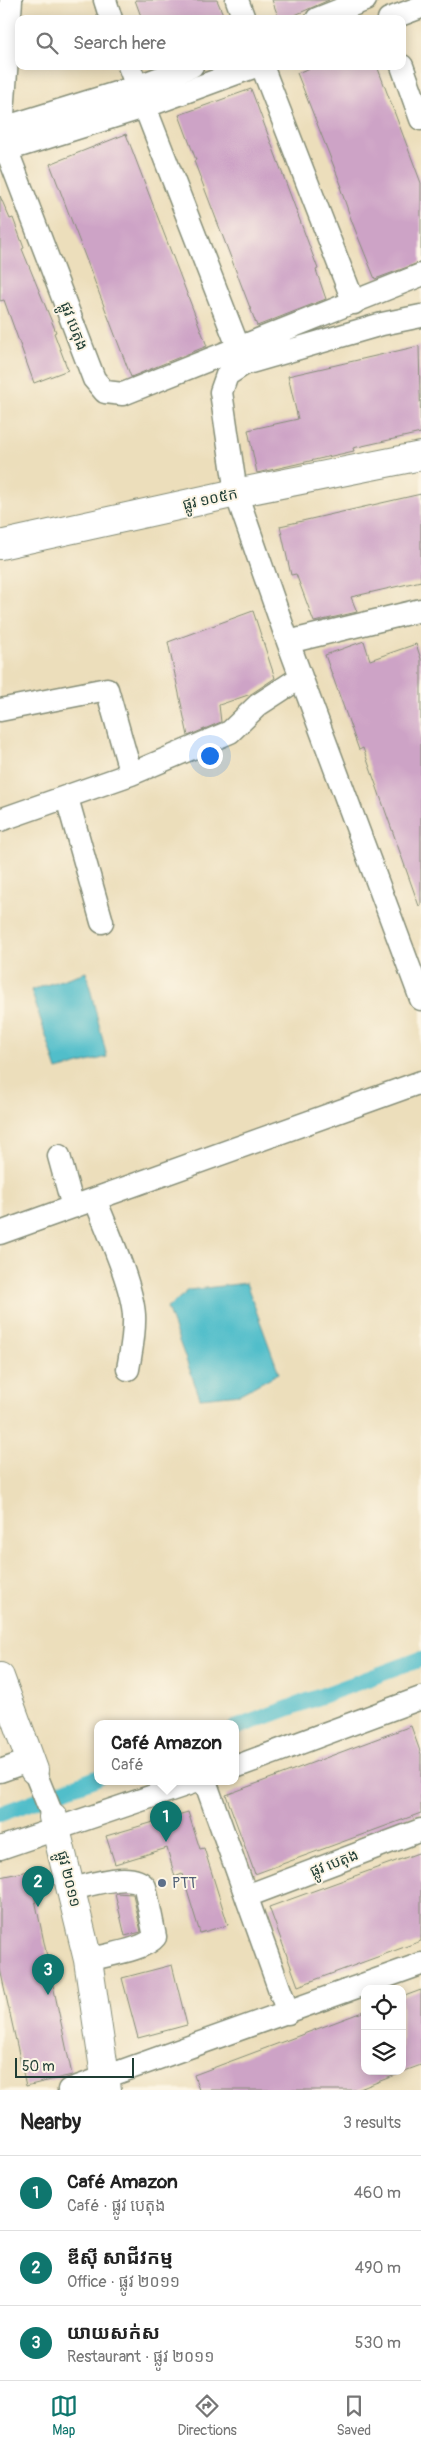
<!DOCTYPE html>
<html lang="en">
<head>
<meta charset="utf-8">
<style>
	body { margin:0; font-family:Pangolin,"Noto Sans Khmer",sans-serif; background:#f2f2f2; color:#222 }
	.controls { position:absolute; right:15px; bottom:15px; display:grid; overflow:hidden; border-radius:10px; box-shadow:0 2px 12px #0003 }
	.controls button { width:45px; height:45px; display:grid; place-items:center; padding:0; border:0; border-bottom:1px solid #e0e0e0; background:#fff; color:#222; font:25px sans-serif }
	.scale { position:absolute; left:15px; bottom:12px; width:119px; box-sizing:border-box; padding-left:5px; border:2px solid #1f3d34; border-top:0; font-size:14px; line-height:18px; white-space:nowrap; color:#1f3d34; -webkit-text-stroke:4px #fcf5e5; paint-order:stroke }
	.you { position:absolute; left:209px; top:755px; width:18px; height:18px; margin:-12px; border:4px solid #fff; border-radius:50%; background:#1a73e8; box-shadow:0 0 0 8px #1a73e833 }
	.badge { display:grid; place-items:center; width:32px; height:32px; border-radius:50%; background:#0f766e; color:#fff; font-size:16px; font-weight:700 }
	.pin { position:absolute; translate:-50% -41px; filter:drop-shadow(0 1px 2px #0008) }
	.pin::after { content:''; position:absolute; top:26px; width:18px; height:15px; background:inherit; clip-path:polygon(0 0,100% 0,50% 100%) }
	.popup { position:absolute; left:94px; top:1720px; width:145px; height:65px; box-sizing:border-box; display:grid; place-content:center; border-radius:10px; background:#fff; filter:drop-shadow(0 1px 4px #0005); font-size:16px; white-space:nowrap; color:#767676 }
	.popup b { font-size:19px; color:#222 }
	.popup::after { content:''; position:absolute; left:50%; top:100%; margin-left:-10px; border:10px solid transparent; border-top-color:#fff }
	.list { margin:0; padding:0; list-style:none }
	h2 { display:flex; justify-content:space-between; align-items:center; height:65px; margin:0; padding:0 20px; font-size:21px }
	h2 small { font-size:16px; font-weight:400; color:#767676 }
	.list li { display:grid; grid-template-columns:32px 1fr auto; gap:15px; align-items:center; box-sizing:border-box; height:75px; padding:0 20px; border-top:1px solid #e0e0e0 }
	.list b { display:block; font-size:19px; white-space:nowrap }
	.list p { margin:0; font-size:16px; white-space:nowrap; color:#767676 }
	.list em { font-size:16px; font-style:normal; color:#767676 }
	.icon { flex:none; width:28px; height:28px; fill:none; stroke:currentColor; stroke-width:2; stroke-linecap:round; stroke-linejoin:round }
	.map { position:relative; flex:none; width:421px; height:2090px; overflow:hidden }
	.search { position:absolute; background:#fff; box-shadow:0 2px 12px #0003; left:15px; right:15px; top:15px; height:55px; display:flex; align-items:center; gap:12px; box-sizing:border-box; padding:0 18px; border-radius:10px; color:#767676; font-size:19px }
	.sheet { height:290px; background:#fff }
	nav { display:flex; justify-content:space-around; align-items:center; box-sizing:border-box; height:70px; border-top:1px solid #e0e0e0; background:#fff; font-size:14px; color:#767676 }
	nav a { display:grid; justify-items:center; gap:2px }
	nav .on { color:#0f766e }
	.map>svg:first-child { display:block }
</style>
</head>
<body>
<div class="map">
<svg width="421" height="2090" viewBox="0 0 421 2090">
	<rect width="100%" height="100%" fill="#fcf5e5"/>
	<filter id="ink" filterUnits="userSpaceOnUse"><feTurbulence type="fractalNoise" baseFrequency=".02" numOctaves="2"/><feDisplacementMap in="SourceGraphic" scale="10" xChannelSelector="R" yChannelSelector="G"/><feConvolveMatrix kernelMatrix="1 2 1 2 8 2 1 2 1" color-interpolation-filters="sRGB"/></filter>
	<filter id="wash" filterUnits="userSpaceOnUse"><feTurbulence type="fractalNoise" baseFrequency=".0096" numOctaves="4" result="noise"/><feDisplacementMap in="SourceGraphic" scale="20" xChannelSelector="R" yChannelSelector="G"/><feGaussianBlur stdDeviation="1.12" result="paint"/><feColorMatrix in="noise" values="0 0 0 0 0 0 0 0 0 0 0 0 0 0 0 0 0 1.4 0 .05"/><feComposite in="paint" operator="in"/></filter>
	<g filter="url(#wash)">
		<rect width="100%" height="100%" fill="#ecdebb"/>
		<path fill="#51beca" stroke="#387e7f" d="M86,972l21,85 -50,13 -26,-80z
			M246,1283l33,90 -39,21 -40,4 -33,-90 22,-18z"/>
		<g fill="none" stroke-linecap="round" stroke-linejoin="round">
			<path stroke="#51beca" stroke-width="16" d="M235,1728l186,-69
				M0,1814l97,-36"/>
		</g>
		<g id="blocks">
			<path fill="#cda3c6" d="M135,0h82l8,19h-83z
				M272,0h57l-43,19h-7z
				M315,66h62l44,117v79l-46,17 -23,-57 -12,-35h2l-45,-114z
				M251,89l67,180 -2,1 10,29 -69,27 -63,-165 2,-1 -17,-45z
				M126,134l81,212 -76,31 -81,-213z
				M0,196l10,23 3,-1 11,30 -2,1 34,83 -2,1 14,37 -34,13 -30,-83 -4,1z
				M419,346l2,87 -68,15 1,3 -97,22 -9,-43 50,-11 -10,-43z
				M421,494v87l-70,16 6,15 -43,10 -18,-48 -5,1 -11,-49z
				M253,611l22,67 -24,16 -32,11 2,17 -33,14 -20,-94z
				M364,641l6,19 46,-16 5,15v246l-2,1 -56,-158 -4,2 -34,-95z
				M411,1726l10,28v59l-166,61 -29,-79z
				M188,1812l12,37 4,-1 24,77 -28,8 -18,-59 -7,3 -8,-29 -52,16 -9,-28z
				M421,1852v89l-123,45 -29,-79z
				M29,1871l43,204 -46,11 -26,-117v-92z
				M115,1893l18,1 8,38 -16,4z
				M172,1965l15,60 -49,13 -16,-60z
				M421,1990v75l-19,7v-75z
				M365,2011v60l36,2 -44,17h-158l-5,-15z"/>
		</g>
	</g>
	<g filter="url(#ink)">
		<use href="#blocks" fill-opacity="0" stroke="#868e78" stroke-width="1"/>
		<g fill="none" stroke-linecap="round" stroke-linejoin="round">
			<g stroke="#868e78" stroke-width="25">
				<path id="minor" d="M11,0l-9,129 5,22 87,228 11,13 18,2 298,-119
					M105,0l6,19
					M237,0l7,19
					M317,19l48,-19
					M389,19l32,-12
					M129,66l110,283
					M262,66l92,237
					M402,66l19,53
					M0,129l136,-42 56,-21
					M0,152l144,-45 112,-41
					M421,316l-39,8 -138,40 -17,11 -6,17 15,101 52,149 133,-32
					M288,642l133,357
					M0,710l107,-21 24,85
					M67,798l35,124
					M0,820l131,-46 99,-42 28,-27 43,-28
					M59,1156l14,51
					M95,1199c12,31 37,85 39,116 1,19 -3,36 -6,54
					M0,1233l421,-151
					M235,1767l186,-69
					M34,1770l19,47
					M0,1771l31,-11
					M205,1781l83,232
					M0,1848l197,-67
					M72,1889c19,-4 60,-19 73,-2l10,50c-10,13 -50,18 -67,23
					M247,1896l174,-66
					M69,2090l352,-126"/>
			</g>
			<g stroke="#868e78" stroke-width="30">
				<path id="major" d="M0,545l236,-52 185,-37
					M0,1677l34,93
					M53,1817l35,143 19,130"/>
			</g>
			<use href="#minor" stroke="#fff" stroke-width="22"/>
			<use href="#major" stroke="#fff" stroke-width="28"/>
		</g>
	</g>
	<circle fill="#5c6f8a" stroke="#fcf5e5" stroke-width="2" cx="162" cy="1883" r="5"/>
	<g text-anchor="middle" stroke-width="4" stroke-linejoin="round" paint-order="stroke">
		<g font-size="15" fill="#1f3d34" stroke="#fcf5e5">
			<text transform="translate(74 326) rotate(69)" y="5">ផ្លូវ បេតុង</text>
			<text transform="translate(210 499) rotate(-12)" y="5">ផ្លូវ ១០៥ក</text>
			<text transform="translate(334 1863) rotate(-21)" y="5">ផ្លូវ បេតុង</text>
			<text transform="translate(69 1879) rotate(76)" y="5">ផ្លូវ ២០១១</text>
		</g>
		<g font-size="15" fill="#4e5e75" stroke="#fcf5e5" text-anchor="start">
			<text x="172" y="1888">PTT</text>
		</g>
	</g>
</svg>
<div class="controls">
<button><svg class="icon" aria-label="locate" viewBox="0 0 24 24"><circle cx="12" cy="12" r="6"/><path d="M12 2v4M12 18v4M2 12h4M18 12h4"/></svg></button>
<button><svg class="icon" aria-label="layers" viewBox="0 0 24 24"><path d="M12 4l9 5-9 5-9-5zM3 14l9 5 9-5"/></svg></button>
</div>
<div class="scale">50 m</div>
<div class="you"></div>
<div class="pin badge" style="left:166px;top:1842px">1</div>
<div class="popup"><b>Café Amazon</b>Café</div>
<div class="pin badge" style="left:38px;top:1907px">2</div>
<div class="pin badge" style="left:48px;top:1995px">3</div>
<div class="search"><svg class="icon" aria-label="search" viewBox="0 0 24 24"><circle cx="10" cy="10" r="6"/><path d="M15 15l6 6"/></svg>Search here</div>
</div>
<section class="sheet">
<h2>Nearby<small>3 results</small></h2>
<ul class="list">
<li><span class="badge">1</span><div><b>Café Amazon</b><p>Café · ផ្លូវ បេតុង</p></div><em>460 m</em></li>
<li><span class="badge">2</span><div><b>ឌីស៊ី សាជីវកម្ម</b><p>Office · ផ្លូវ ២០១១</p></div><em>490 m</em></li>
<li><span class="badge">3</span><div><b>យាយសក់ស</b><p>Restaurant · ផ្លូវ ២០១១</p></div><em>530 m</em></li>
</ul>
</section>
<nav>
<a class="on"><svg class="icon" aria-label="map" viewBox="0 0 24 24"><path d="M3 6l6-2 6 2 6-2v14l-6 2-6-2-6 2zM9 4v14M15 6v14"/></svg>Map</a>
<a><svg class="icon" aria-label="directions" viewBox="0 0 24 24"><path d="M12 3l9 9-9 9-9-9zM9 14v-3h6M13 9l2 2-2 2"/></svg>Directions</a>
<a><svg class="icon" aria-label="saved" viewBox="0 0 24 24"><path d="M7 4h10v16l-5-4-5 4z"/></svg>Saved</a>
</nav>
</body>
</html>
